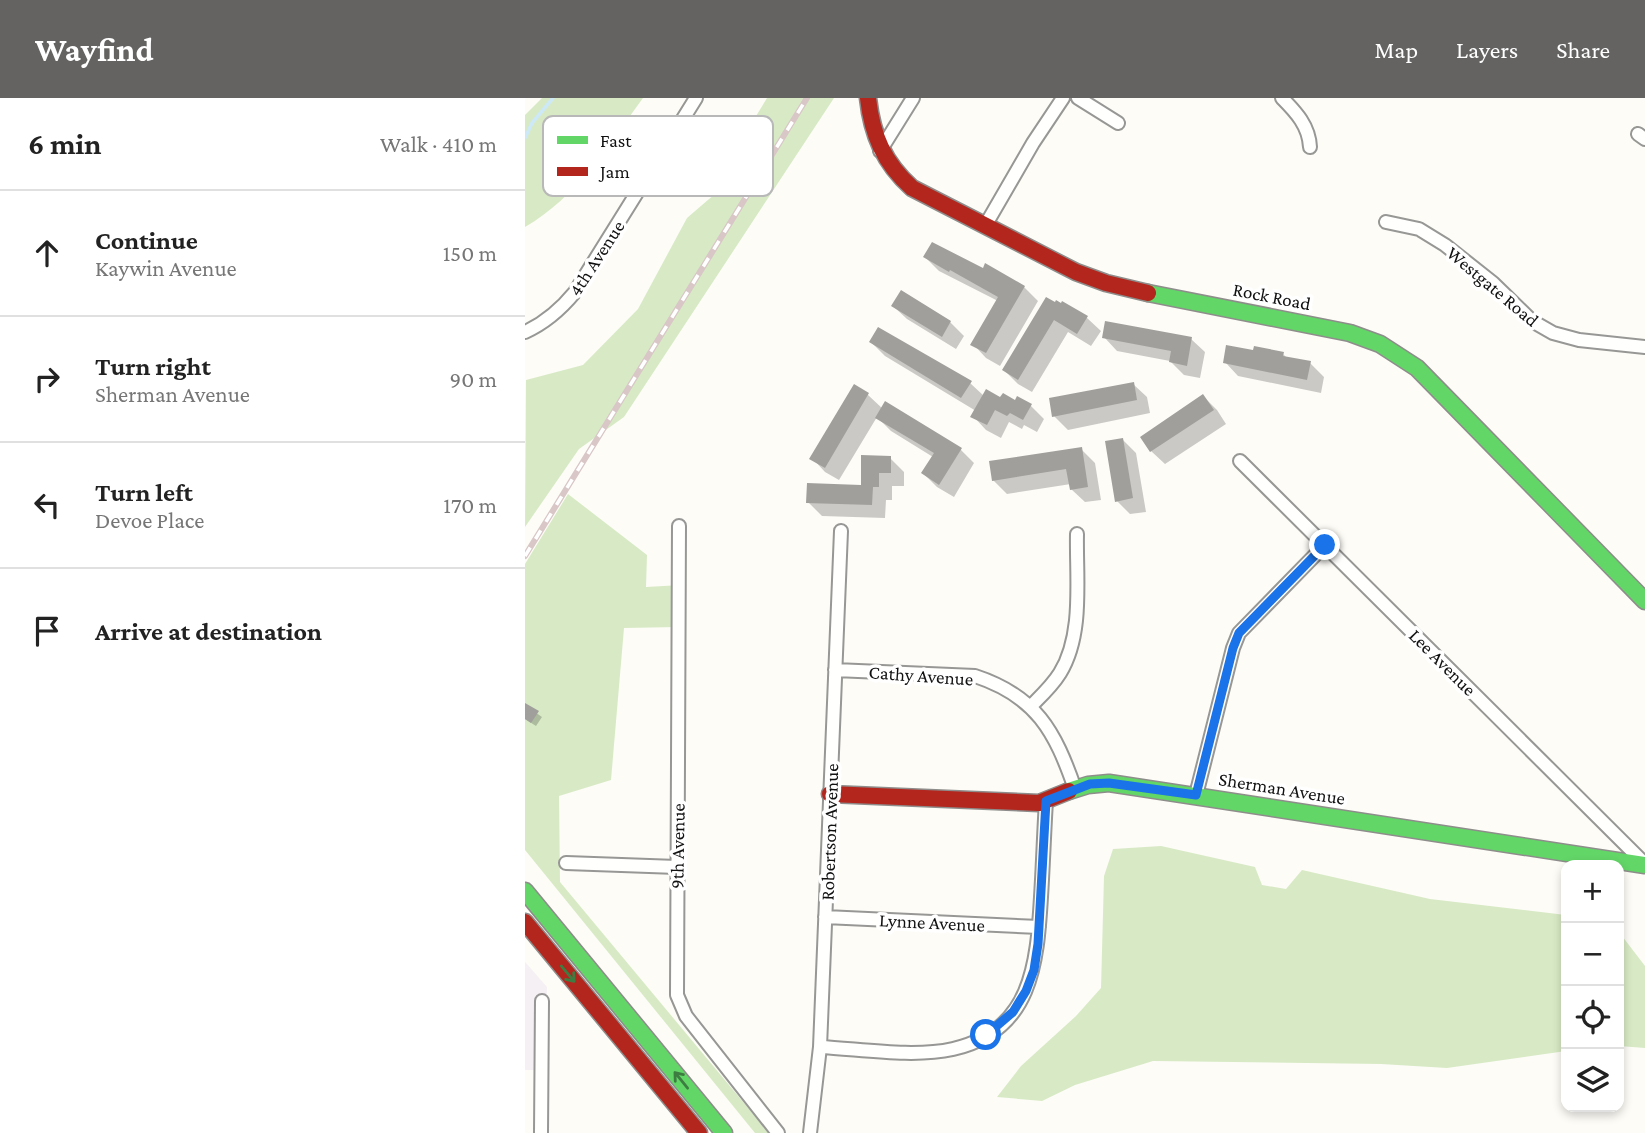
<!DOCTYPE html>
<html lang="en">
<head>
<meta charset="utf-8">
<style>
	body { margin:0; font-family:"Crimson Pro",serif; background:#f2f2f2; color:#222 }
	.controls { position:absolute; right:21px; bottom:21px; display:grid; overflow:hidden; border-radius:14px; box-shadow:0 4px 10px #0003 }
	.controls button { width:63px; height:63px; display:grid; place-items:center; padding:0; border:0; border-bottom:2px solid #e0e0e0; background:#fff; color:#222; font:35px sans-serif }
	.stop { position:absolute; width:21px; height:21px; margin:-16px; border:5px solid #1a73e8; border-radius:50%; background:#fff }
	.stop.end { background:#1a73e8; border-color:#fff; box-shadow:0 2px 7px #0008 }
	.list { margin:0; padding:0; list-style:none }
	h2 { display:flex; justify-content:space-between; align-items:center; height:91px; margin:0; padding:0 28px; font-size:30px }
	h2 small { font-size:23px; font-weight:400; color:#767676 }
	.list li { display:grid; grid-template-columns:46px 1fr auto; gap:21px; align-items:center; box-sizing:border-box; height:126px; padding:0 28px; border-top:2px solid #e0e0e0 }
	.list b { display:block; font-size:26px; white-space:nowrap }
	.list p { margin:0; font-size:23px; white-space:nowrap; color:#767676 }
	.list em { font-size:23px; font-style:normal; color:#767676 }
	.icon { flex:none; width:38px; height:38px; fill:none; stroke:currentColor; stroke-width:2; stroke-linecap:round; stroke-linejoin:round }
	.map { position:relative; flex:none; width:1120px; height:1035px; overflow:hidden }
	header { display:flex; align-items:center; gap:42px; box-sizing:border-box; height:98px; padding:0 35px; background:#646362; color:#fff }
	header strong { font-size:33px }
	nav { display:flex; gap:38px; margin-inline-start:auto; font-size:24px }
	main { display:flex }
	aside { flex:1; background:#fff }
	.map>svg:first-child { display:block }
</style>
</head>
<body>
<header>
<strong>Wayfind</strong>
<nav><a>Map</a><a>Layers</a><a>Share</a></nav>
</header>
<main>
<aside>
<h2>6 min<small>Walk · 410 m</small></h2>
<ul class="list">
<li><svg class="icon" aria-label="ahead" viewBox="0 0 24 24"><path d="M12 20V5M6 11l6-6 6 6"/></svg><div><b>Continue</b><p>Kaywin Avenue</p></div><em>150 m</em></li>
<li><svg class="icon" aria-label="right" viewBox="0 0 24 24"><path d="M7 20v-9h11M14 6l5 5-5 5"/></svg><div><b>Turn right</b><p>Sherman Avenue</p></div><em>90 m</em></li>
<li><svg class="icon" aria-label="left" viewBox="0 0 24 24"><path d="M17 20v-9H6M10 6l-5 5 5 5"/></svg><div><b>Turn left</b><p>Devoe Place</p></div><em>170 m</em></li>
<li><svg class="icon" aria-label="arrive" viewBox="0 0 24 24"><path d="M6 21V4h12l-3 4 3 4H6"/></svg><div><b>Arrive at destination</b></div></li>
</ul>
</aside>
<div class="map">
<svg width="1120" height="1035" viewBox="0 0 1120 1035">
	<rect width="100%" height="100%" fill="#fdfcf7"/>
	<path fill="#f5f0f3" d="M0,864l22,25 -2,83h-20z"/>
	<path fill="#d8eac5" d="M17,0h101c-35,48 -66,99 -118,129v-112z
		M242,0h67l-210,319 -45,32 -54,78 1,-147 57,-15 55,-56 49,-91 36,-31 21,-51z
		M43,396l79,61 -1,32 35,-2 -2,42 -55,1 -13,152 -52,16 1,86 209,251h-14l-230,-283v-286z
		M636,748l94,21 7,18 24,4 16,-19 128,29 136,16v136l-119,17 -66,-4 -228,-3 -78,24 -33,16 -45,-4 24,-31 55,-50 25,-28 3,-112 9,-27z
		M1094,834l26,34v82l-26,-2z"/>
	<path fill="#0003" d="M400,159l58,13 41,17 14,14 -38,65 -14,-8 -13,-14 25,-43 -59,-30z
		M376,195l49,29 14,14 -8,13 -49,-30 -14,-13z
		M522,201l40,19 14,13 -10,15 -23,-14 -36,60 -14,-8 -14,-14z
		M579,239l87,2 14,13 -5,26 -16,-3 -14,-14 -53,-10z
		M346,244l99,41 14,13 46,9 14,14 -7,13 -13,-7 -2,4 -13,-7 -8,16 -15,-8 -13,-14 3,-5 -91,-55z
		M758,256l5,5 22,4 14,14 -3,16 -83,-17 -13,-14z
		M608,286l14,13 3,16 -82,17 -14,-14z
		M329,289l14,8 15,14 78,41 13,13 -20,34 -17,-10 -14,-14 10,-16 -42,-26 -14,-14 -38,63 -14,-8 -13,-14z
		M678,298l14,14 9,14 -61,40 -14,-13z
		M597,341l14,14 10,59 -16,2 -13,-13z
		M556,351l14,14 6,37 -16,2 -14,-13v-5l-64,10 -14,-14z
		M365,360l14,14v14h-12v14h-6l-1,18 -63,-2 -14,-14 54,-15z
		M0,607l17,12 -6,9 -11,-7z"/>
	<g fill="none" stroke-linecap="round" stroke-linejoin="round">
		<path stroke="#cde8f7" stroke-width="3.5" d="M0,40l7,-15 21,-25"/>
	</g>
	<path fill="#a19f9c" d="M407,144l51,26 2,-5 40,23 -39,67 -16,-8 28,-48 -48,-27 -1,2 -26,-15z
		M376,192l50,31 -9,16 -51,-31z
		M521,199l9,5 1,-2 5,3 1,-2 26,15 -11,18 -23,-14 -36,60 -16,-10z
		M580,223l87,16 -5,29 -18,-4 2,-11 -69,-13z
		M353,229l94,54 -11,17 -92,-56z
		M701,247l27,5 1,-4 30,6 -1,4 28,5 -4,19 -84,-17z
		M609,284l3,18 -85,17 -3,-19z
		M329,286l15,9 -44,75 -16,-9z
		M461,291l14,8 3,-4 12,7 2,-4 15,8 -9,16 -13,-7 -3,3 -12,-6 -8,15 -17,-8z
		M678,296l11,16 -64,42 -10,-15z
		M360,303l77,47 -23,37 -18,-12 13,-20 -59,-35z
		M598,340l10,60 -18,4 -10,-61z
		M557,349l6,40 -18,3 -4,-21 -74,12 -3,-20z
		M336,357l30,1v17h-12v14h-6l-1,18 -66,-2 1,-20 54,2z
		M0,605l14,8 -8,12 -6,-4z"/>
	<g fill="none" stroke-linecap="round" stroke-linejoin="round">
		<g stroke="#979795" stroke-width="16">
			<path id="street" d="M553,0l40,25
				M757,0c14,14 27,28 28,49
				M1113,36l7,5
				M355,53l33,-53
				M861,124l33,7 26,16 48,38 39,38 21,12 26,7 66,7
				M460,128l48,-83 30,-45
				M0,234c20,-9 36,-23 50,-40l121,-194
				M715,363l405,403
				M154,428l-2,469 9,21 92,117
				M310,572l140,6c61,20 80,55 100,113
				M506,608c10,-10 21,-20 29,-33 24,-39 16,-95 17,-139
				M671,697l37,-147 6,-15 86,-88
				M41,765l111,4
				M300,819l214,10
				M295,949c41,2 93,11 133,2 79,-18 84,-85 88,-152 2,-32 3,-64 5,-96
				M16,1035l1,-132
				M285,1035l10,-86 21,-516"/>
		</g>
		<g stroke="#8e8d8b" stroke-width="19">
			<path id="fast" d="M623,195l202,40 30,11 37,24 228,233
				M544,693l19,-6 21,-2 536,82
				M0,793l199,242"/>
		</g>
		<g stroke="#8e8d8b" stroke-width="19">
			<path id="jam" d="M343,0c4,37 16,65 44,90l164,84 30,11 42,10
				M305,696l209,9 30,-12
				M0,824l174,211"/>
		</g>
		<use href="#street" stroke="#fffffe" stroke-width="12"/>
		<use href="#fast" stroke="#63d668" stroke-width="16"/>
		<use href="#jam" stroke="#b3261e" stroke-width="16"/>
		<g stroke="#d9c6c7" stroke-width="6">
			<path id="rail" d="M0,458l282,-458"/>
		</g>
		<use href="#rail" stroke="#fff" stroke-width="3.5" stroke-dasharray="10" stroke-linecap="butt"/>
	</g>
	<defs><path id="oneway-shaft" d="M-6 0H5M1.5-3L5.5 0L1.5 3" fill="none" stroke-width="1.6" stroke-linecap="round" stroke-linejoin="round" transform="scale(1.75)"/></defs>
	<g stroke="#3e7d41">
		<use href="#oneway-shaft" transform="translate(43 876) rotate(50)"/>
		<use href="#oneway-shaft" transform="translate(156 982) rotate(-129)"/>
	</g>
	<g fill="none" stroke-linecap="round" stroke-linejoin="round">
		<path stroke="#1a73e8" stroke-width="9" d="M461,937l27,-23 13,-21 8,-21 4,-26 8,-143 44,-17 19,-1 87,12 37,-147 6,-15 86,-88"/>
	</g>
	<g text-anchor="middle" stroke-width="7" stroke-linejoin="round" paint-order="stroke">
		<g font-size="19" fill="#111" stroke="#fff">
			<text transform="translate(71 160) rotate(-57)" y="7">4th Avenue</text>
			<text transform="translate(968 188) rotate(40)" y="7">Westgate Road</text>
			<text transform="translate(747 198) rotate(11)" y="7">Rock Road</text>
			<text transform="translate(918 564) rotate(45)" y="7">Lee Avenue</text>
			<text transform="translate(396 577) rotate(4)" y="7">Cathy Avenue</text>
			<text transform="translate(757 690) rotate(9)" y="7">Sherman Avenue</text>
			<text transform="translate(304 734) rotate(-88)" y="7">Robertson Avenue</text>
			<text transform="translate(152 748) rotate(-89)" y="7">9th Avenue</text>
			<text transform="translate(407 824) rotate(3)" y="7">Lynne Avenue</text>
		</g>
	</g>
	<rect x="18" y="18" width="230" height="80" rx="10" fill="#fff" stroke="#b8b8b8" stroke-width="2"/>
	<rect x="32" y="38" width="31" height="8" fill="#63d668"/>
	<rect x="32" y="69" width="31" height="9" fill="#b3261e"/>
	<g font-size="19" fill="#111">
		<text x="75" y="49">Fast</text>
		<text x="75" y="80">Jam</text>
	</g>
</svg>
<div class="controls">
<button>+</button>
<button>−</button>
<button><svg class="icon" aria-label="locate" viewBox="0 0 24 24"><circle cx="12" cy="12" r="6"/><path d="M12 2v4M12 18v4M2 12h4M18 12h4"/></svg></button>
<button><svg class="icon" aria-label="layers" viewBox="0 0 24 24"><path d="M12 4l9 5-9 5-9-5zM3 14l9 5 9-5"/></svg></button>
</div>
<div class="stop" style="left:461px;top:937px"></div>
<div class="stop end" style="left:800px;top:447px"></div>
</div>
</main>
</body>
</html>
